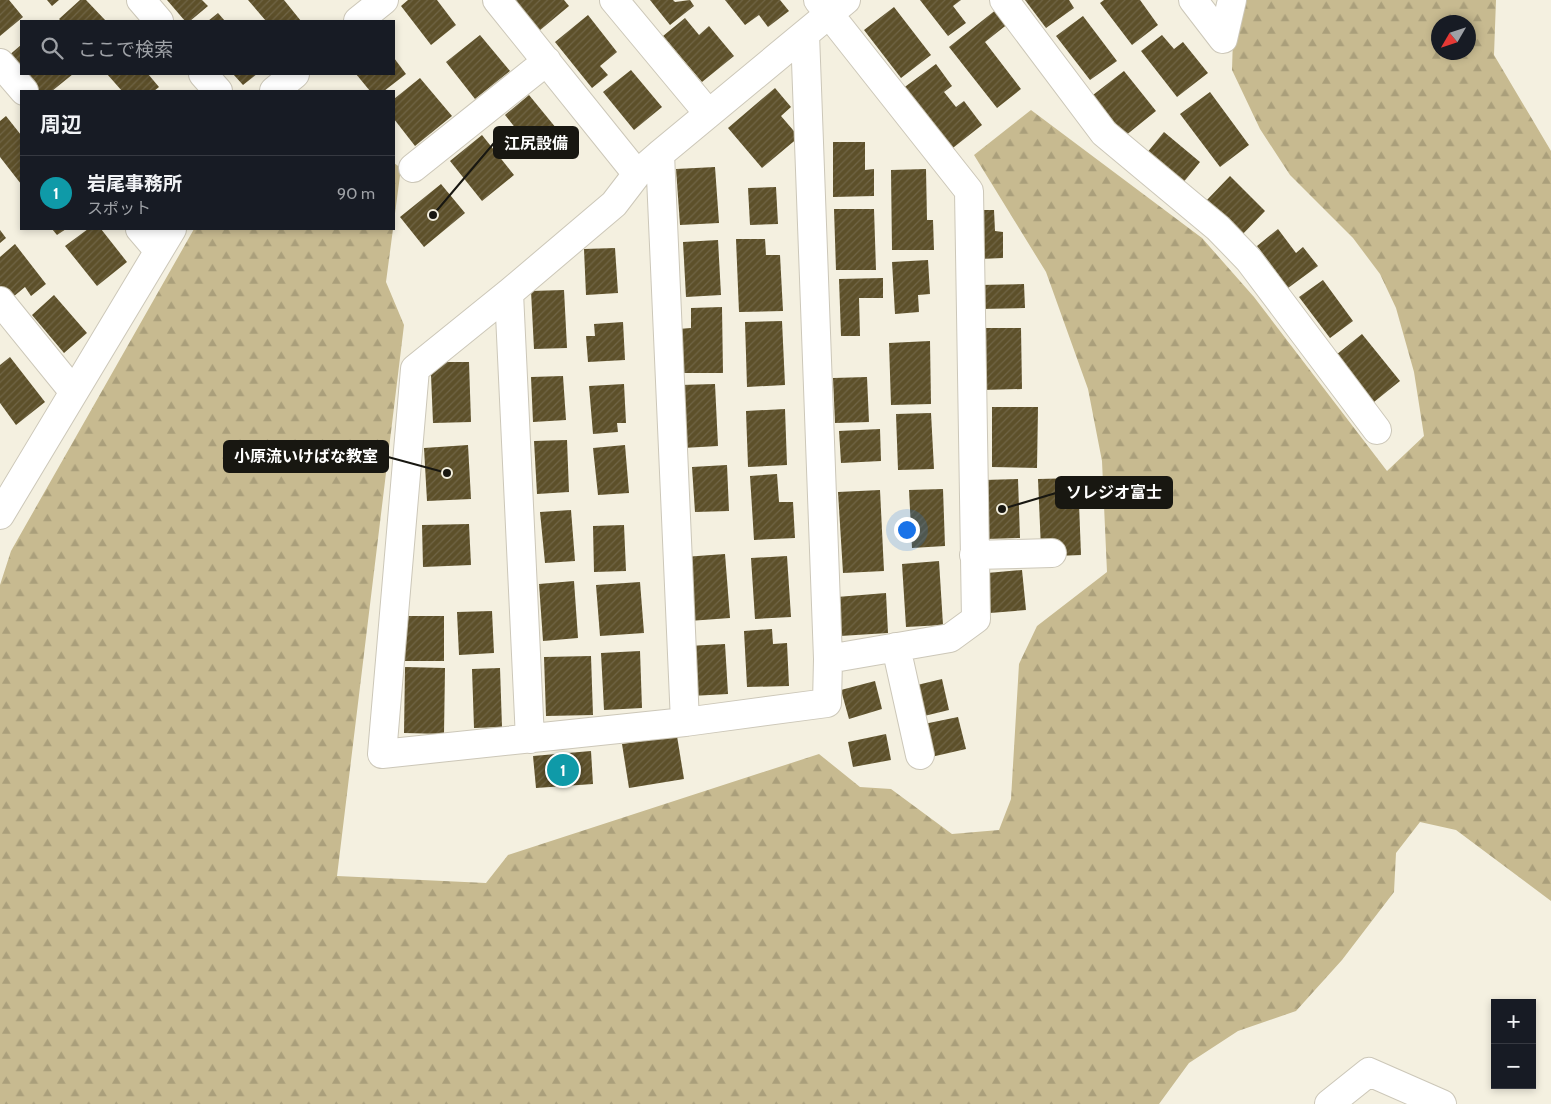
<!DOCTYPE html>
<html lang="ja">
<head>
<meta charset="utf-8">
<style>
	body { margin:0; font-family:Cabin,"Noto Sans JP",sans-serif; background:#242831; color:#f1f3f6 }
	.controls { position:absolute; right:15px; bottom:15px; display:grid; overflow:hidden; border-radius:0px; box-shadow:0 2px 8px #0003 }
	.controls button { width:45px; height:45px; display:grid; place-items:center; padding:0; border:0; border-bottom:1px solid #363941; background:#171b24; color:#f1f3f6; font:25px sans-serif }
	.compass { position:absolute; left:1431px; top:15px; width:45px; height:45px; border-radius:50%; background:#171b24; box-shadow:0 2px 8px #0003; rotate:231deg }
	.you { position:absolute; left:906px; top:529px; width:18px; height:18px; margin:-12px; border:4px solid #fff; border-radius:50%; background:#1a73e8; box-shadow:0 0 0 8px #1a73e833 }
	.badge { display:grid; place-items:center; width:32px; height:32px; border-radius:50%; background:#9252c8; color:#fff; font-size:16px; font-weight:700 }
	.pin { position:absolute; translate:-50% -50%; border:2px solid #fff; box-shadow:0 1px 5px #0006 }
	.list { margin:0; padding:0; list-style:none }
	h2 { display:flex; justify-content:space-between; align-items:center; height:65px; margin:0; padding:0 20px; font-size:21px }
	h2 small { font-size:16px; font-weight:400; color:#9ea1a6 }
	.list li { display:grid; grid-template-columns:32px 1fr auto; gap:15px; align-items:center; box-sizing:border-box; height:75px; padding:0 20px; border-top:1px solid #363941 }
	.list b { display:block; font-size:19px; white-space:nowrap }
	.list p { margin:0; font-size:16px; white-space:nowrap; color:#9ea1a6 }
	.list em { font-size:16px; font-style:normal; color:#9ea1a6 }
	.icon { flex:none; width:28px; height:28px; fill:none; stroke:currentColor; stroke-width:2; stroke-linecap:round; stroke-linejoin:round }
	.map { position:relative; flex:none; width:1551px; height:1104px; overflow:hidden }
	.search { position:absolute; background:#171b24; box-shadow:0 2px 8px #0003; left:20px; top:20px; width:375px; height:55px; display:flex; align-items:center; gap:12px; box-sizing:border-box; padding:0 18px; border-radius:0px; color:#9ea1a6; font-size:19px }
	.panel { position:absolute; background:#171b24; box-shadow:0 2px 8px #0003; left:20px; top:90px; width:375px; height:140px; border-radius:0px }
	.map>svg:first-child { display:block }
</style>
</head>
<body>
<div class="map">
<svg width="1551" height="1104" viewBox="0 0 1551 1104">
	<defs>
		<pattern id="forest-firs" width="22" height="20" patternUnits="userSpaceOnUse" patternTransform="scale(1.25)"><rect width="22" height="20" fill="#c7ba90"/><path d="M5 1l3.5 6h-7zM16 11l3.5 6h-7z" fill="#aa9f7b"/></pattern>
		<pattern id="building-hatch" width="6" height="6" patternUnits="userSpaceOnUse" patternTransform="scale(1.25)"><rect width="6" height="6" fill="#5d502a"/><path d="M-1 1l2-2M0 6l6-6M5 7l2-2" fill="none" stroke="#706546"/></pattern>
	</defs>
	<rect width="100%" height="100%" fill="#f4f0e0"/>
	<path fill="url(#forest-firs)" fill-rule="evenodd" d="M1240,0h256l-2,55 57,96v750l-95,-71 -36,-8 -24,31 -2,39 -52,68 -46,51 -58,20 -49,32 -30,41h-1159v-519l11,-34 183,-322h199l-7,53 18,43 -67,551 149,7 22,-28 311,-101 41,33 31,2 61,45 47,-4 12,-31 8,-135 18,-38 70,-54 -5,-111 -14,-72 -42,-117 -72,-117 57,-45 171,128 52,59 133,174 37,-35 -10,-64 -18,-64 -16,-34 -27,-36 -63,-63 -30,-46 -28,-59 1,-33zM1438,22h30v30h-30z
		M394,163l7,5 -7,53z"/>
	<path fill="url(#building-hatch)" d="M0,0h9l14,17 -23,19z
		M47,0h12l-7,6z
		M80,0h6l20,21h-45l-2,-2z
		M167,0h35l6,6 -18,15h-5z
		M248,0h36l17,21h-35z
		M408,0h29l19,25 -25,20 -30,-39z
		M513,0h51l5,6 -30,25z
		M650,0h23l2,2 15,-2 4,6 -24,19z
		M725,0h55l9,11 -21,16 -9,-12 -14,10z
		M920,0h41l-8,6 13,17 -18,13z
		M1025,0h44l5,8 -28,20z
		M1104,0h36l18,25 -26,20 -32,-42z
		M894,7l37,48 -30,23 -37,-48z
		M997,9l12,14 -24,19 36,47 -24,19 -48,-61z
		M218,13l7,8h-17z
		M588,15l29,37 -17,14 8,9 -16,13 -37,-46z
		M1083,16l34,45 -27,19 -34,-44z
		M685,18l14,17 10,-9 25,30 -32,26 -39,-46z
		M480,35l30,36 -35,28 -29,-37z
		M1162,35l12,14 9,-7 25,31 -31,24 -36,-46z
		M21,45v28l-14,-16z
		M394,58l12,16 -22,17h-14l-14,-17h38z
		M936,64l16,22 -8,6 12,15 8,-6 18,24 -33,26 -47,-62z
		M631,70l31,37 -28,23 -31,-38z
		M1124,71l32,40 -31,25 -32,-41z
		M22,74h51l-21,17h-15z
		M107,74h41l11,13 -5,4h-32z
		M233,74h24l-14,11z
		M420,78l32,38 -37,30 -21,-27v-20z
		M775,88l16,19 -10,9 18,21 -37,31 -34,-40z
		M1210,92l39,53 -29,22 -40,-53z
		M529,95l32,39 -25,20 -31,-39z
		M6,116l15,19v49l-21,-27v-36z
		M1164,132l36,30 -18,22 -36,-30z
		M482,135l32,40 -32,26 -32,-40z
		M833,142h32v28l9,-1v27l-41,1z
		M715,167l4,56 -39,2 -4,-56z
		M926,169l1,51h6l1,30h-42l-1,-80z
		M1230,176l35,35 -25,26 -35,-35z
		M441,184l24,29 -41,34 -24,-30z
		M776,187l2,37 -28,1 -2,-37z
		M834,209h40l2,61h-40z
		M980,210h14l1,21 8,1v26l-23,1z
		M52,229h14l-9,6z
		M88,229h13l26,33 -30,24 -32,-40z
		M1278,229l18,24 7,-6 15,19 -30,22 -31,-42z
		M0,230l6,8 -6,5z
		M736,239h29l1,16h14l3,56 -44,1z
		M718,240l3,55 -35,2 -3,-55z
		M15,244l31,40 -15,12 -6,-9 -18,15 -7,-9v-36z
		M615,248l3,45 -32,2 -2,-46z
		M928,260l2,34 -12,1 1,17 -24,2 -3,-52z
		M883,278v20h-24l1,38h-19l-2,-57z
		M1323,280l30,41 -23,17 -31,-41z
		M1024,284l1,24 -45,1 -1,-24z
		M564,290l3,58 -33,1 -3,-58z
		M54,295l33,38 -23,20 -32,-38z
		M722,307l1,66h-44l-1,-44 13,-1v-20z
		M782,321l3,64 -38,2 -2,-65z
		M623,322l2,38 -37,2 -2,-26h9l-1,-12z
		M981,328h40l1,61 -40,1z
		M1362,334l38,47 -26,21 -38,-47z
		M930,341l1,63 -40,1 -2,-62z
		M10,357l35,45 -29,23 -16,-22v-38z
		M443,362h26l2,60 -38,1 -2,-48z
		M563,376l3,44 -33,2 -2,-45z
		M867,377l2,45 -34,1 -2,-45z
		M624,384l2,39h-9l1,9 -25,2 -4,-48z
		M715,384l3,62 -35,2 -3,-63z
		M992,407h46l-1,61 -45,-1z
		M785,409l2,56 -39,2 -2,-56z
		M931,413l3,56 -36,1 -2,-56z
		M880,429l1,32 -40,2 -2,-32z
		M567,440l2,52 -32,2 -3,-53z
		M468,445l3,54 -44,2 -3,-53z
		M625,445l4,48 -31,2 -5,-47z
		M727,465l2,46 -34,1 -3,-45z
		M777,474l2,28h14l2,36 -41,2 -4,-64z
		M1078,478l3,77 -25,1 -15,-7 -3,-70z
		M1018,479l2,59 -34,1 -2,-59z
		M943,489l2,57 -33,2 -3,-58z
		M880,490l4,81 -41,2 -5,-81z
		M571,510l4,51 -30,2 -5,-51z
		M469,524l2,41 -48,2 -1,-42z
		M624,525l2,46 -32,1 -1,-46z
		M725,554l5,64 -41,3 -5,-64z
		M787,556l4,61 -36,2 -4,-61z
		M939,561l4,64 -37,2 -4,-63z
		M1022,570l4,40 -36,3 -3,-40z
		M574,581l4,57 -35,3 -4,-57z
		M640,582l4,51 -44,3 -4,-51z
		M886,593l2,40 -48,3 -3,-39z
		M492,611l2,42 -35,2 -2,-43z
		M403,616h41v45h-42z
		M772,629l1,15 14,-1 2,43 -42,1 -3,-56z
		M725,644l3,50 -37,2 -3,-50z
		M640,651l2,57 -38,2 -3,-57z
		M591,656l2,59 -47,1 -2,-59z
		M405,667l40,1 -1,66 -40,-1z
		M500,668l2,59 -28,1 -2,-59z
		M942,679l7,31 -29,7 -7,-31z
		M875,681l7,28 -33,10 -8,-29z
		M958,717l8,32 -35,8 -7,-33z
		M886,734l5,26 -38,7 -5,-25z
		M677,736l7,43 -55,9 -7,-44z
		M591,751l2,33 -57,4 -3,-32z"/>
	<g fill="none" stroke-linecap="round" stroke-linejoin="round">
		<g stroke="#ccc7b8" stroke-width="30">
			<path id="minor" d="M141,0l18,21
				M497,0l140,174
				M614,0l94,113
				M818,0l151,191 7,428 -26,19 -122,21
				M1004,0l100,133 114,95 31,32 128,170
				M1193,0l30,39 9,-39
				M358,21l26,-21
				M805,34l23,625 -1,44 -142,19 -303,32 33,-385 94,-76 105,-89 23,-30 23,-20 186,-154
				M0,63l24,28
				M203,74l15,17
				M274,91l21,-17
				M660,154l25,568
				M413,168l134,-107
				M140,229l18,21
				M509,293l21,446
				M0,301l73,90
				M0,515l172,-286
				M974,555l78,-2
				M896,647l24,108
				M1329,1104l40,-32 73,32"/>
		</g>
		<use href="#minor" stroke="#fff" stroke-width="28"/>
	</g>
	<path fill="none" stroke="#181711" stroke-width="2" d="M433 215L494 143M447 473L388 457M1002 509L1056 493"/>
	<g fill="#181711" stroke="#f4f0e0" stroke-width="2">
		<circle cx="433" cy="215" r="5"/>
		<circle cx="447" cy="473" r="5"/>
		<circle cx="1002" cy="509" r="5"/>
	</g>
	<g fill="#181711" stroke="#181711" stroke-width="2">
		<rect x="494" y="127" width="84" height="31" rx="5"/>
		<rect x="224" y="441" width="164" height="31" rx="5"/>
		<rect x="1056" y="477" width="116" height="31" rx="5"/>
	</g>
	<g font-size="16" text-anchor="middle" font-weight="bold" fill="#fff">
		<text x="536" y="149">江尻設備</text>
		<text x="306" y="462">小原流いけばな教室</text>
		<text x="1114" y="498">ソレジオ富士</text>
	</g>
</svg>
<div class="controls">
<button>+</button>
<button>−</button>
</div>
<svg class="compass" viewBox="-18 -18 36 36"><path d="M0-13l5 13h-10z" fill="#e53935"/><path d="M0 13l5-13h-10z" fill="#9ea1a6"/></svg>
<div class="you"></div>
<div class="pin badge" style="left:563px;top:770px;background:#0f9aa8">1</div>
<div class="search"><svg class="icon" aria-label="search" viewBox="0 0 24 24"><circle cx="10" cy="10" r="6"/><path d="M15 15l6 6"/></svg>ここで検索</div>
<section class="panel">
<h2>周辺<small></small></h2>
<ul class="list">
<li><span class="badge" style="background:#0f9aa8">1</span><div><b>岩尾事務所</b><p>スポット</p></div><em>90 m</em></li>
</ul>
</section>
</div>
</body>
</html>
